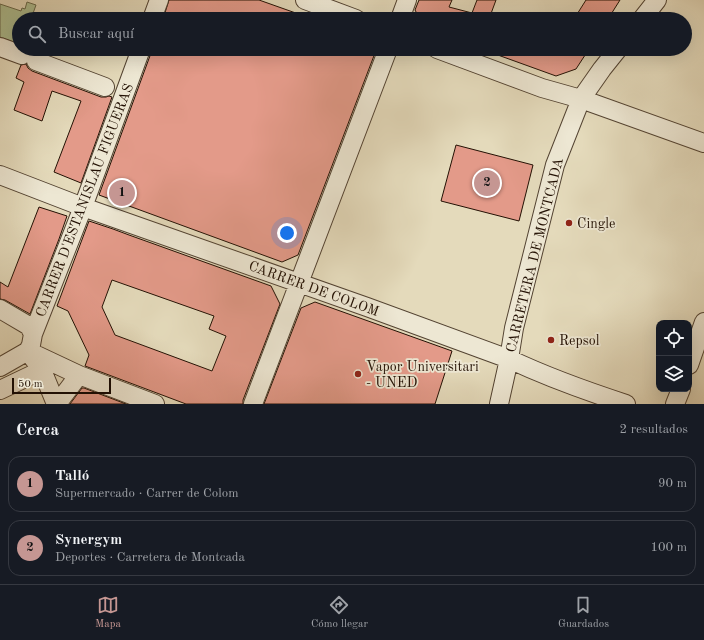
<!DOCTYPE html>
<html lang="es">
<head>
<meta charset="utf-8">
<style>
	body { margin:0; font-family:"Old Standard TT",serif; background:#20242c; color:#f1f3f6 }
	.controls { position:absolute; right:12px; bottom:12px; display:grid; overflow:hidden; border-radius:8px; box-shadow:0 4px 16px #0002 }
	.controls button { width:36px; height:36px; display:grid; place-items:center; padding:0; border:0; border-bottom:1px solid #363941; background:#171b24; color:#f1f3f6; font:20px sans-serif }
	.scale { position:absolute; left:12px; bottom:10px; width:99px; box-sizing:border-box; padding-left:4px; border:2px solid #231104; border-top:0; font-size:11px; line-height:14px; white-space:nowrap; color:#231104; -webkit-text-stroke:3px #ede7d3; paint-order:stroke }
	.you { position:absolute; left:287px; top:233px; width:14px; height:14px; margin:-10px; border:3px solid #fff; border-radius:50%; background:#1a73e8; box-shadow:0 0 0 6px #1a73e833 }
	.badge { display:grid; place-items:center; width:26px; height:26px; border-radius:50%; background:#c59692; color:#111; font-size:13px; font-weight:700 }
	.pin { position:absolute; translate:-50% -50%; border:2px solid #fff; box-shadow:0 1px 4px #0006 }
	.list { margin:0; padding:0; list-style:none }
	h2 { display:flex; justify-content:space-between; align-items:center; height:52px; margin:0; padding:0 16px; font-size:17px }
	h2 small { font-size:13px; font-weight:400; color:#9ea1a6 }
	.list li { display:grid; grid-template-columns:26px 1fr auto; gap:12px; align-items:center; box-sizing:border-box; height:56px; margin:0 8px 8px; padding:0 8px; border:1px solid #363941; border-radius:12px }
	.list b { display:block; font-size:15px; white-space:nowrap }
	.list p { margin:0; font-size:13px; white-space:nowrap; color:#9ea1a6 }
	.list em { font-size:13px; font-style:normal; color:#9ea1a6 }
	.icon { flex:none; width:22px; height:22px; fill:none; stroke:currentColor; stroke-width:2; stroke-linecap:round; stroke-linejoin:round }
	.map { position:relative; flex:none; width:704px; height:404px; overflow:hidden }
	.search { position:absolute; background:#171b24; box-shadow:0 4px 16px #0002; left:12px; right:12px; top:12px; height:44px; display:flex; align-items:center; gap:10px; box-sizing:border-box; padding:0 14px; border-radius:22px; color:#9ea1a6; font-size:15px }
	.sheet { height:180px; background:#171b24 }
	nav { display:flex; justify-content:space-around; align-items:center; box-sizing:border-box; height:56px; border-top:1px solid #363941; background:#171b24; font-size:11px; color:#9ea1a6 }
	nav a { display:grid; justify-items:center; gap:2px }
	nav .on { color:#c59692 }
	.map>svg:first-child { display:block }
</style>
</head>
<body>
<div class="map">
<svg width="704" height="404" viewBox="0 0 704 404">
	<rect width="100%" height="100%" fill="#e4dabb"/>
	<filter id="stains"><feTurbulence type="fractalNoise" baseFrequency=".005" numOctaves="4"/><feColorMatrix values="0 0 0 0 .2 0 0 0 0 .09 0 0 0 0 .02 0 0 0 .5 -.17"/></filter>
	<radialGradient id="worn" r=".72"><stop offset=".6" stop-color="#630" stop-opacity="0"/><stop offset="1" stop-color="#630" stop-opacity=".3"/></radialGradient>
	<path fill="#afc194" stroke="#69694c" d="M27,2l9,3 -5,14h-12v25l-19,-7v-33l21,7 1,-3 3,1z"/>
	<path fill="#e39a89" stroke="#231104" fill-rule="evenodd" d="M169,0h90l48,17v2h-144z
		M419,0h33l-3,7 23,6 5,-13h19l-7,19h-69l-5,-9z
		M586,0h34l-12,19h-34z
		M151,49h81l9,5 2,-5h130l2,4 -77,202 -16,7 -183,-67 52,-142z
		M484,49h105l-13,20 -20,7 -72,-26z
		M26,64l2,4 4,3 69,26h5l3,-1 3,1 -31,86 -27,-11 27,-71 -29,-10 -10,30 -28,-11 10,-28 -8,-4 5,-13z
		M456,145l77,20 -14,56 -78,-20z
		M39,207l28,9 -8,23 -29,75 -25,-14 -5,-1v-17l8,5z
		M89,221l24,8 16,6 142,51 9,18 -37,96v4h-57l-101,-38 4,-11 -21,-44 -11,-5zM112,280l102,36 -5,13 17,7 -14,35 -97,-36 -13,-28z
		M315,302l137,49 -17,53h-171l37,-96z
		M82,388h2l42,16h-56z"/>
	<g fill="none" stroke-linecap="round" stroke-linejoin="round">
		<g stroke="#534332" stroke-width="20">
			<path id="minor" d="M305,0l51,19
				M152,19l7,-19
				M400,19l7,-19
				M642,19l15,-19
				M0,47l22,8
				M437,49l105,39 39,11 123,44
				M36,61l69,26
				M0,175l83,32 284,100 142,52c38,18 77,32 117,45
				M0,309l29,17 4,8
				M28,351l3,-6 2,-11 50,-127 58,-158
				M28,351l51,24 76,29
				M30,354l12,16 14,34
				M689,365l15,-43
				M0,367l28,-16
				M0,390l42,-20
				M57,404l22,-29
				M253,404l135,-355
				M499,404l10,-45 5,-31 41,-163 26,-66 21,-30 16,-20
				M675,404l6,-15"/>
		</g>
		<use href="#minor" stroke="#ede7d3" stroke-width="18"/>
	</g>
	<g fill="#8f2418" stroke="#ede7d3" stroke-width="1.5">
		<circle cx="569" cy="223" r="4"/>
		<circle cx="551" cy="340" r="4"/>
		<circle cx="358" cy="374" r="4"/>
	</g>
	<g text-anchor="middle" stroke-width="3.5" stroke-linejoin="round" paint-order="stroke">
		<g font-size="14" fill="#231104" stroke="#ede7d3">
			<text transform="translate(84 200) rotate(-69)" y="5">CARRER D'ESTANISLAU FIGUERAS</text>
			<text transform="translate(534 255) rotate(-76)" y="5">CARRETERA DE MONTCADA</text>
			<text transform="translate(314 288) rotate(20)" y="5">CARRER DE COLOM</text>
		</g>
		<g font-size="14" fill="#231104" stroke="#ede7d3" text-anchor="start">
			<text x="577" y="228">Cingle</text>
			<text x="559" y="345">Repsol</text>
			<text x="366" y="371">Vapor Universitari<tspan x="366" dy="16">- UNED</tspan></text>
		</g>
	</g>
	<rect width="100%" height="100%" filter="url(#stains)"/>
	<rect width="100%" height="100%" fill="url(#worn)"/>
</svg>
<div class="controls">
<button><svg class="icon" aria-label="locate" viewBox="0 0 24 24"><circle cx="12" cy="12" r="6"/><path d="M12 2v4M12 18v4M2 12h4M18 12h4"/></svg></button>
<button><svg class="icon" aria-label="layers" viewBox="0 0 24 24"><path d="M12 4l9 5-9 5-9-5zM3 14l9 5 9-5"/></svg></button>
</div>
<div class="scale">50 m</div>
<div class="you"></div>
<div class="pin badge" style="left:122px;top:193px">1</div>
<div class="pin badge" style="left:487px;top:183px">2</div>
<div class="search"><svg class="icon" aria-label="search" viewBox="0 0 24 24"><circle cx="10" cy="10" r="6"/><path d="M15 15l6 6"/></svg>Buscar aquí</div>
</div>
<section class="sheet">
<h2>Cerca<small>2 resultados</small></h2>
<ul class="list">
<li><span class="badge">1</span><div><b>Talló</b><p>Supermercado · Carrer de Colom</p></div><em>90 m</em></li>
<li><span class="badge">2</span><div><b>Synergym</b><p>Deportes · Carretera de Montcada</p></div><em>100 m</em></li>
</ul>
</section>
<nav>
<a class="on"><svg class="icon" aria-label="map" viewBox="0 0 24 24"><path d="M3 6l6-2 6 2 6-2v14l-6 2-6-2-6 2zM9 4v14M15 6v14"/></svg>Mapa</a>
<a><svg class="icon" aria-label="directions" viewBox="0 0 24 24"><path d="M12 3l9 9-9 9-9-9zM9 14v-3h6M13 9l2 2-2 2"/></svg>Cómo llegar</a>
<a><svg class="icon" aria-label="saved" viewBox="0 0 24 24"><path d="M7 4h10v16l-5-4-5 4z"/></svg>Guardados</a>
</nav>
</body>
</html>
